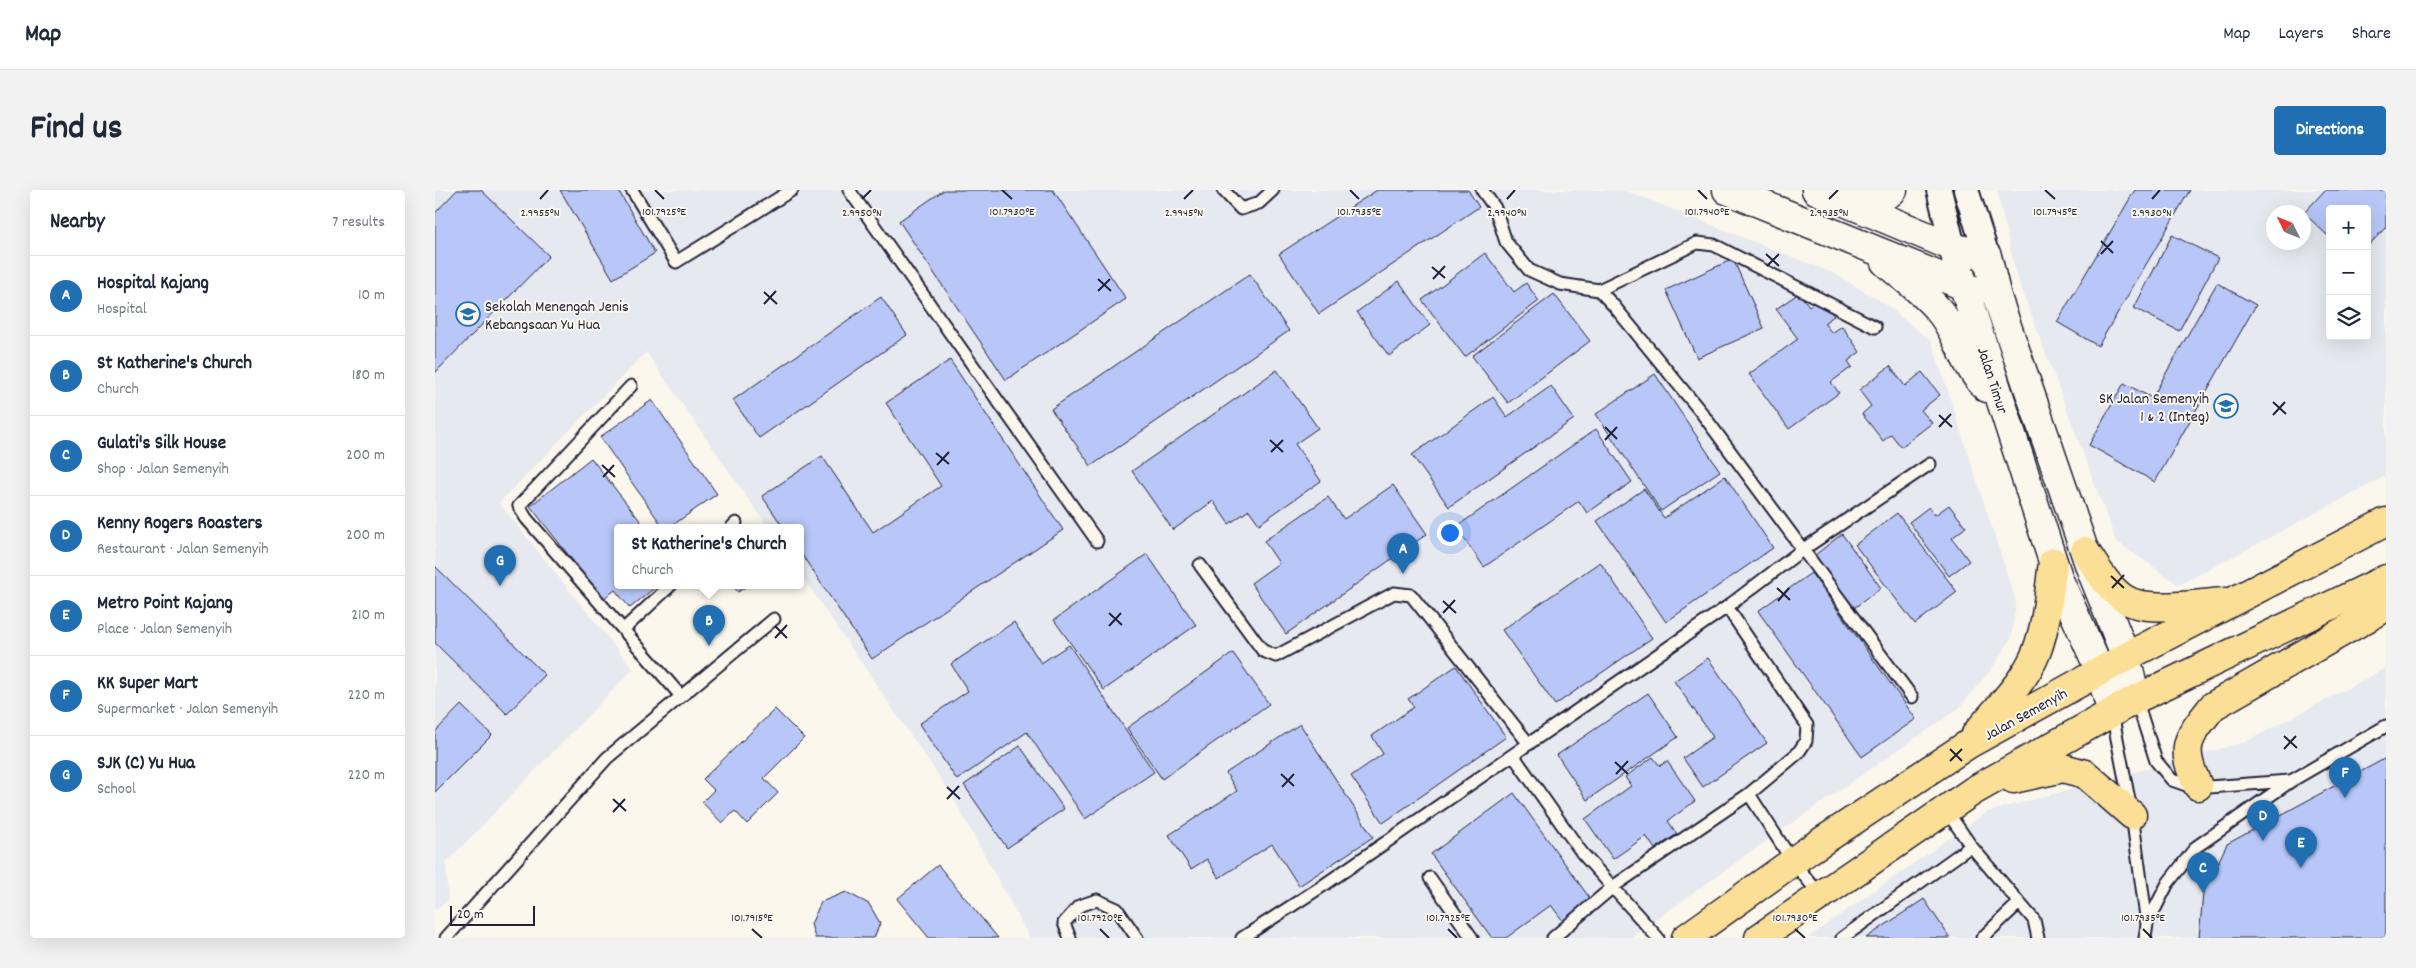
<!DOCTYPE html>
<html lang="en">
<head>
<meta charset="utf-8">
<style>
	body { margin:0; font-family:Dekko,sans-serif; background:#f2f2f3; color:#1f2937 }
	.controls { position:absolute; right:15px; top:15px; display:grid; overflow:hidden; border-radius:5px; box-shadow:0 5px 20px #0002 }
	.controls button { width:45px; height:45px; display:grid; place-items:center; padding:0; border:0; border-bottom:1px solid #e0e1e3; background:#fff; color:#1f2937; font:25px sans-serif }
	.compass { position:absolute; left:1831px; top:15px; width:45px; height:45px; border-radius:50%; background:#fff; box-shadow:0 5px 20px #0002; rotate:313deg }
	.scale { position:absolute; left:15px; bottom:12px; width:85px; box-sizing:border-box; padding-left:5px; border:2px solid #22223b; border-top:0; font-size:14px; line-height:18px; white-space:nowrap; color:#22223b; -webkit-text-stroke:4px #fbf7ec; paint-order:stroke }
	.you { position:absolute; left:1014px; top:342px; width:18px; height:18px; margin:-12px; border:4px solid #fff; border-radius:50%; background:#1a73e8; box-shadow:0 0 0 8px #1a73e833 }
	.badge { display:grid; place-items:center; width:32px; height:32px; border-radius:50%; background:#1f6fb2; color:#fff; font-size:16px; font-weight:700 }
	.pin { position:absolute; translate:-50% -41px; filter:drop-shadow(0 1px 2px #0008) }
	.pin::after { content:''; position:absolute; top:26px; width:18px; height:15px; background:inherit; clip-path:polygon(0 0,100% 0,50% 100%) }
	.popup { position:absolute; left:179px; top:334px; width:190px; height:65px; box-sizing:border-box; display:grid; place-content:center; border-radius:5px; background:#fff; filter:drop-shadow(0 1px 4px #0005); font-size:16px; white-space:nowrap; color:#747a83 }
	.popup b { font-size:19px; color:#1f2937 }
	.popup::after { content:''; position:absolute; left:50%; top:100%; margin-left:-10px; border:10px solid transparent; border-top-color:#fff }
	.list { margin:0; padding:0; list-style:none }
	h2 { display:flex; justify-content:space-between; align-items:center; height:65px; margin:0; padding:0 20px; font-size:21px }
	h2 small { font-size:16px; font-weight:400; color:#747a83 }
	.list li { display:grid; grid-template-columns:32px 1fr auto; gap:15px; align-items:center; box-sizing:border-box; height:80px; padding:0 20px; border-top:1px solid #e0e1e3 }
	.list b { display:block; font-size:19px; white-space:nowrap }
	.list p { margin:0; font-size:16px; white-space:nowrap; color:#747a83 }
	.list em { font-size:16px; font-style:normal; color:#747a83 }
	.icon { flex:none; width:28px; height:28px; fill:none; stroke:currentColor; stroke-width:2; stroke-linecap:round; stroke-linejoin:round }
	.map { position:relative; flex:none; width:1951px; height:748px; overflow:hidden; border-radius:5px }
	header { display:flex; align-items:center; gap:30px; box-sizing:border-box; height:70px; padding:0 25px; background:#fff; border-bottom:1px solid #e0e1e3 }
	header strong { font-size:24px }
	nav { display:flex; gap:28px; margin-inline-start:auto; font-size:18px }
	.intro { display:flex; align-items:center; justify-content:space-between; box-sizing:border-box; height:120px; padding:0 30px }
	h1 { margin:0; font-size:35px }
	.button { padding:12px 22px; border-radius:5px; background:#1f6fb2; color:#fff; font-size:18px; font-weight:700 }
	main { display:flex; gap:30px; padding:0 30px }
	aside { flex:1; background:#fff; border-radius:5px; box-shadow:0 5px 20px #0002 }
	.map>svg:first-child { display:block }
</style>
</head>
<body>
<header>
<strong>Map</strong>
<nav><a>Map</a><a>Layers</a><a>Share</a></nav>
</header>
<div class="intro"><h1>Find us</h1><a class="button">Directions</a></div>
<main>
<aside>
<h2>Nearby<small>7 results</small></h2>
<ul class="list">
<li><span class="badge">A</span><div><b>Hospital Kajang</b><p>Hospital</p></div><em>10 m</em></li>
<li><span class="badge">B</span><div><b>St Katherine's Church</b><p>Church</p></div><em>180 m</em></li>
<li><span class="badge">C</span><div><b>Gulati's Silk House</b><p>Shop · Jalan Semenyih</p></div><em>200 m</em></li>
<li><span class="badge">D</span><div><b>Kenny Rogers Roasters</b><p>Restaurant · Jalan Semenyih</p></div><em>200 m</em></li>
<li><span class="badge">E</span><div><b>Metro Point Kajang</b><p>Place · Jalan Semenyih</p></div><em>210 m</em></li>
<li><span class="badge">F</span><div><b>KK Super Mart</b><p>Supermarket · Jalan Semenyih</p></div><em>220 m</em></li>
<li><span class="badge">G</span><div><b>SJK (C) Yu Hua</b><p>School</p></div><em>220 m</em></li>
</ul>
</aside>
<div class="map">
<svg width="1951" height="748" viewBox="0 0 1951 748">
	<rect width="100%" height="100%" fill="#fbf7ec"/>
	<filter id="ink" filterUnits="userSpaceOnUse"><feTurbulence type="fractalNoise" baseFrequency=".02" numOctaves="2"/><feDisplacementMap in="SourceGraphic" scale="10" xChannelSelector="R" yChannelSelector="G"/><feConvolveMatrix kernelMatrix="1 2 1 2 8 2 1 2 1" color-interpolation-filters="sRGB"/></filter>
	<g filter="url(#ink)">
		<path fill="#e7e9f0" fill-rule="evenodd" d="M0,0h1189l211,84 49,29 48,39 84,260 -5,37 -18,28 -35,42 -185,127 -143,102h-600l-79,-144 -151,-221v-46h-32l-122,-175 -147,151 134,166 -187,194 2,37 -13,10z
			M1562,0h389v286l-207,109 -63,-44 -100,-267zM1895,19h37v127h-37zM1838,22h30v30h-30z
			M1951,478v270h-579l180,-126 258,-70z"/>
		<path fill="#b8c7f8" stroke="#22223b" d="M22,0h24l68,66 -114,117v-160z
			M125,0h58l37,63 -42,26z
			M509,0h109l73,109 -120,81 -107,-159z
			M942,0h91l11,17 -160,107 -40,-60z
			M1700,0h55l-92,156 -41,-24z
			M1890,0h61v37l-19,20v-38h-37v29l-26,-25z
			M1737,45l46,23 -39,73 -45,-23z
			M1050,63l29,39 12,-9 13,18 -74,56 -43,-57z
			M1298,69l31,69 -67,30 -31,-68z
			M815,84l39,57 -198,135 -40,-57z
			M964,91l31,44 -41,31 -32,-44z
			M1782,93l39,22 -101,177 -66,-37 35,-62 28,15z
			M1364,103l10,13 12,-8 13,18 -10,7 8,10 10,-7 18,26 -12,9 4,6 -21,15 8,11 -50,36 -40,-55 49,-35 -22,-30z
			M1119,104l36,47 -82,62 -36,-47z
			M446,107l26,38 -148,103 -26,-38z
			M515,170l113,170 -191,129 -72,-107v-25h-17l-21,-31 60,-40 51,76 68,-46 -55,-83z
			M1455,176l15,20 17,-14 18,23 -19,15 11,13 -31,24 -10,-13 -8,7 -21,-27 9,-8 -12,-16z
			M842,180l41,58 -23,16 26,37 -62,43 -10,-14 -20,14 -16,-23 -40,29 -41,-59z
			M1220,184l65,97 -59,40 -65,-97z
			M1116,196l23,33 -125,88 -37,-52 81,-58 14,20z
			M217,210l65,94 -47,33h-7l-63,-90z
			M1161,239l36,53 -45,31 -8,-12 -95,66 -28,-40z
			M156,268l54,69h-27v58h40l-28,23 -15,-18 -12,9 -73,-93z
			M1290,286l48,72 -107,74 -69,-101 47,-32 20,29z
			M958,295l34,49 -141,100 -35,-51 28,-20 -15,-22 64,-44 16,22z
			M1514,315l17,22 -14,11 17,23 -20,15 -40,-54 20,-15 6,8z
			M1462,323l60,79 -42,32 -60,-79z
			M1407,344l39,54 -27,20 -39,-53z
			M712,364l49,71 -92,65 -50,-70z
			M1165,372l52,76 -97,67 -53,-75z
			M0,376l110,109 -38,39 -72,-71z
			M1376,383l105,146 -54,38 -104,-146z
			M297,395h16l-10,7z
			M579,432l27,41 28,-18 85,127 -69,47 -58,-87 -70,48 -38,-56 49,-33 -17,-27z
			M798,463l36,51 -107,75 -35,-51z
			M1273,468l59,85 -64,44 -20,-29 30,-21 -39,-56z
			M1021,476l50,71 -123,86 -32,-47 32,-22 -11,-18 42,-29 -6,-8z
			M1213,503l30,44 -91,63 -30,-45z
			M26,515l31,30 -57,57v-60z
			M340,519l29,29 -40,40 14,15 -31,31 -12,-13 -13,12 -20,-21 12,-12 -11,-11z
			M865,534l73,113 -74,49 -27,-42 -53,34 -12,-19 -16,10 -22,-34 68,-44 -11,-18z
			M585,556l44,63 -57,39 -43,-63z
			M1218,567l7,9 7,-5 28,40 -27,20 9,13 -22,15 -9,-13 -33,23 -28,-40 46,-33 -6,-9z
			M1951,568v180h-187l4,-45 24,-49z
			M1079,603l80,111 -28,21 -15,-20 -45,33h-14l-61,-84z
			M503,675l60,73h-69l-32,-39z
			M411,702l23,12 11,19 -6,15h-59l-4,-14 10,-22z
			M1489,709l26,39h-84z"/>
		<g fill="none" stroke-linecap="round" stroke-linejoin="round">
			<g stroke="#22223b" stroke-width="15">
				<path id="lane" d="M197,0l44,72 116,-72
					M414,0l248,351
					M788,0l18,19 18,-6 14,-13
					M1047,0l13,18 11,34 23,28 31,14 39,6 15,16 87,106 211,285
					M1164,100l98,-47 17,2 161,82
					M196,196l-112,120 7,12 154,177
					M297,337l4,-4
					M765,375l63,86 13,5 118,-63 17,2 118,149
					M1292,417l75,-57 128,-86
					M189,439l47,-44
					M1701,509l20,62 16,19 17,6 20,1 80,-6
					M1677,523l20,102 15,109 -2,14
					M1078,565l69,98 76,85
					M1314,604l44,68 28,34
					M1511,620l25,36 63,74 4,18
					M995,688l42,60
					M1712,734l21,-41 28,-36 95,-66 95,-55
					M11,748l161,-180 167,-139
					M635,748l-6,-15 15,-17 18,-6 20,9 20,29
					M807,748l82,-53 403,-278 80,118 -1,16 -8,12 -49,41 -135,92 -61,52
					M1407,748l129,-92
					M1547,748l37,-35"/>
			</g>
			<g stroke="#22223b" stroke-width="28">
				<path id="street" d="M1504,0l14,57
					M1531,0l21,66"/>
			</g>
			<g stroke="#22223b" stroke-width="31">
				<path id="secondary" d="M1292,0l249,101
					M1381,0l137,57 34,9 10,41 94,273 35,87 10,42
					M1408,9c15,0 40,2 50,-9
					M1518,57l11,40 95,293 41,91 12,42
					M1450,72c18,16 40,31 55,50 19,23 25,57 47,76"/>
			</g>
			<g stroke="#22223b" stroke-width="31">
				<path id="primary" d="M1650,361c11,16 22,36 38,47 23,16 76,5 103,4
					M1541,544c20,-25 48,-51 60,-81 11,-28 13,-61 17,-91
					M1578,589l50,-11 22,6 47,41
					M1763,596c-19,-40 -11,-47 15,-80l173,-99
					M1251,748l123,-88 158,-105 159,-88 260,-135
					M1324,748l214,-147 163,-92 250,-120"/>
			</g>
			<use href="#lane" stroke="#fbf7ec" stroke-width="11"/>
			<use href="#street" stroke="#fbf7ec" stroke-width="24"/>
			<use href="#secondary" stroke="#fbf7ec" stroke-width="28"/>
			<use href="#primary" stroke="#fbdf96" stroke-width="28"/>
		</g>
	</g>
	<path fill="none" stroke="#22223b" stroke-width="2" d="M220,0l9,9M567,0l10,9M915,0l9,9M1263,0l9,9M1610,0l10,9M105,9l8,-9M427,9l9,-9M749,9l9,-9M1072,9l8,-9M1394,9l9,-9M1717,9l8,-9M1666,51l12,12M1331,64l13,12M1666,64l12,-13M1332,76l12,-12M997,77l13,11M663,89l13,12M998,89l12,-13M663,101l12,-12M329,102l13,12M329,114l12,-13M1838,212l13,12M1504,225l13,12M1838,225l12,-13M1170,237l12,12M1504,237l12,-13M835,250l13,12M1170,250l12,-13M836,262l12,-12M501,263l13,11M167,275l13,12M502,275l12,-13M168,287l11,-12M1676,386l13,12M1342,398l13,12M1677,398l12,-13M1008,411l13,12M1343,411l11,-13M674,423l13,12M1008,423l12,-13M340,436l12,12M674,436l12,-13M340,448l12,-13M1849,546l13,12M1515,559l12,12M1849,559l12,-13M1515,571l12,-12M1180,572l13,12M846,584l13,12M1181,584l12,-13M512,597l13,12M847,597l12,-13M178,609l13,12M512,609l12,-13M178,622l12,-13M317,739l10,9M665,739l9,9M1013,739l9,9M1360,739l10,9M1708,739l9,9"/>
	<defs>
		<g id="school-ring" transform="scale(1.25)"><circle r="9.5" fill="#fbf7ec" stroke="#1f6fb2" stroke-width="1.5"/><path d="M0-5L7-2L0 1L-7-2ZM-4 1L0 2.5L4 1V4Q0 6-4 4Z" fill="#1f6fb2"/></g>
	</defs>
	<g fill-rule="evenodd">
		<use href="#school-ring" x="33" y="124"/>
		<use href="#school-ring" x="1791" y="216"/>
	</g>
	<g text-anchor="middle" stroke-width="4" stroke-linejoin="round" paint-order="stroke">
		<g font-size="16" fill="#22223b" stroke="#fbf7ec" text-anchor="start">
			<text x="50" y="121">Sekolah Menengah Jenis<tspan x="50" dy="18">Kebangsaan Yu Hua</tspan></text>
			<text x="1774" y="213" text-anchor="end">SK Jalan Semenyih<tspan x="1774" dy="18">1 &amp; 2 (Integ)</tspan></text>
		</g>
		<g font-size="16" fill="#22223b" stroke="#fbf7ec">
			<text transform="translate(1559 190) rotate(72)" y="6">Jalan Timur</text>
			<text transform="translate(1590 523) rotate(-29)" y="6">Jalan Semenyih</text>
		</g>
	</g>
	<g font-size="12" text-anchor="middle" fill="#22223b" stroke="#fbf7ec" stroke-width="4" stroke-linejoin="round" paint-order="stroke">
		<text x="229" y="25">101.7925°E</text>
		<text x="577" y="25">101.7930°E</text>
		<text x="924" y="25">101.7935°E</text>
		<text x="1272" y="25">101.7940°E</text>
		<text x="1620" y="25">101.7945°E</text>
		<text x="105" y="26">2.9955°N</text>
		<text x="427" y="26">2.9950°N</text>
		<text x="749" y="26">2.9945°N</text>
		<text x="1072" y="26">2.9940°N</text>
		<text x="1394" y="26">2.9935°N</text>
		<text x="1717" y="26">2.9930°N</text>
		<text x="317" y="731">101.7915°E</text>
		<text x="665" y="731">101.7920°E</text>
		<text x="1013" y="731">101.7925°E</text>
		<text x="1360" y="731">101.7930°E</text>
		<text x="1708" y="731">101.7935°E</text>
	</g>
</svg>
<div class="controls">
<button>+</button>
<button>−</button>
<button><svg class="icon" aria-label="layers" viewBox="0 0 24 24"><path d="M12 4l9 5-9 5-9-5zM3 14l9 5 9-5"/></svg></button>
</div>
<svg class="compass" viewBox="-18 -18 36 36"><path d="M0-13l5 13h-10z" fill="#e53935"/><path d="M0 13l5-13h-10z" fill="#747a83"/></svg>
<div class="scale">20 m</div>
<div class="you"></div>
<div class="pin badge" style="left:968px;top:384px">A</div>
<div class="pin badge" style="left:274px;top:456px">B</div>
<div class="popup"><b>St Katherine's Church</b>Church</div>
<div class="pin badge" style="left:1768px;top:703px">C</div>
<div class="pin badge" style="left:1828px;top:651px">D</div>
<div class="pin badge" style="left:1866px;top:678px">E</div>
<div class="pin badge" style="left:1910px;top:608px">F</div>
<div class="pin badge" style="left:65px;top:396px">G</div>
</div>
</main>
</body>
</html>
